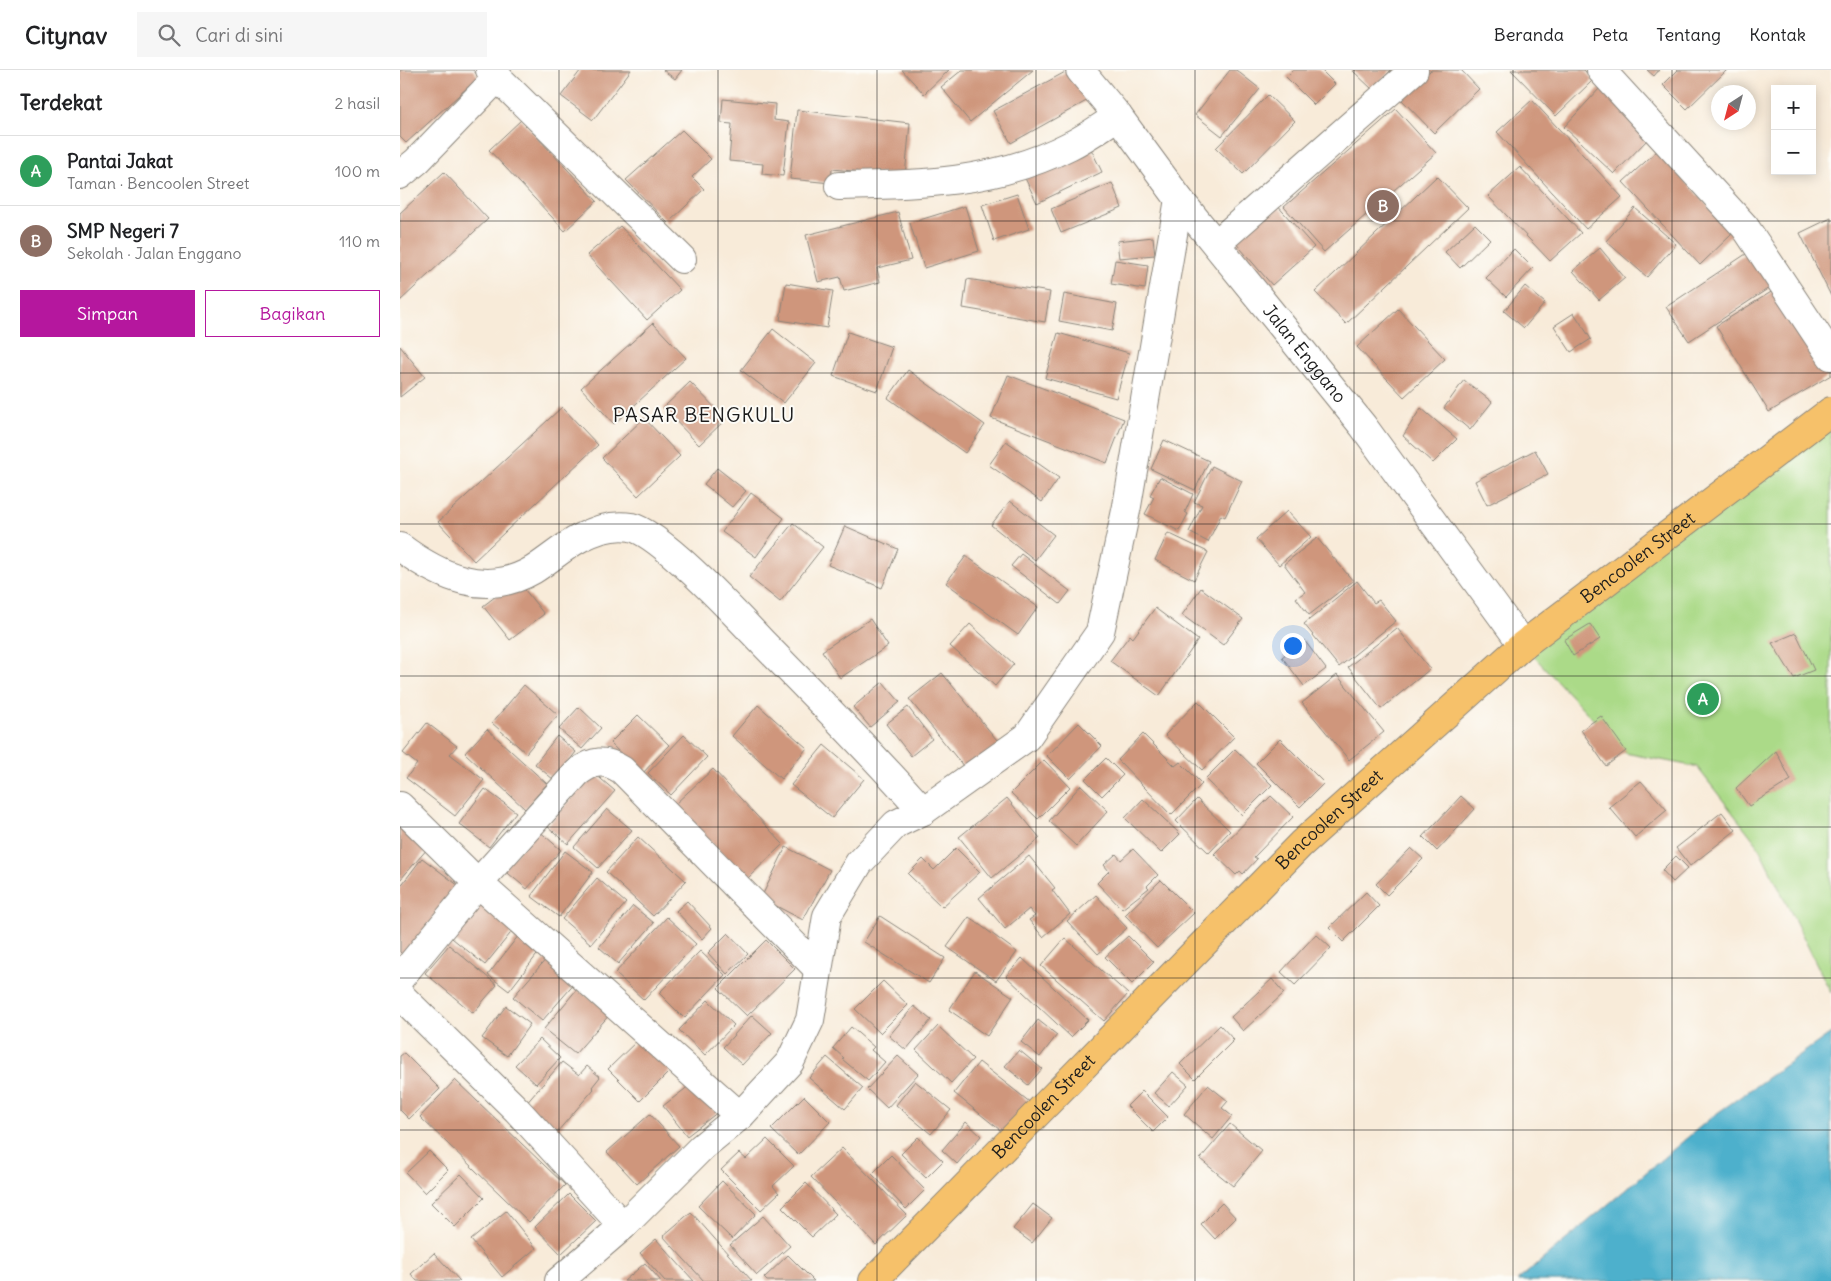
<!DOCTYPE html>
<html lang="id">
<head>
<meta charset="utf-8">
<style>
	body { margin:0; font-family:Delius,sans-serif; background:#f6f6f6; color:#202124 }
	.controls { position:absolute; right:15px; top:15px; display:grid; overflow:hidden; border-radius:0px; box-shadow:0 2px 12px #0003 }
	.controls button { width:45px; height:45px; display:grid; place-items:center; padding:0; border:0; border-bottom:1px solid #e0e0e0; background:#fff; color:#202124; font:25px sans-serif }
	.compass { position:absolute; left:1311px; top:15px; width:45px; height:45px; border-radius:50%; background:#fff; box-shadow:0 2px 12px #0003; rotate:216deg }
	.you { position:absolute; left:892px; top:575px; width:18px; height:18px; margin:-12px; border:4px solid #fff; border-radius:50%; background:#1a73e8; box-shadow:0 0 0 8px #1a73e833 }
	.badge { display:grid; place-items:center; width:32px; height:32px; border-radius:50%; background:#b5179e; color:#fff; font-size:16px; font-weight:700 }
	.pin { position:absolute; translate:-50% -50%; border:2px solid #fff; box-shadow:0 1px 5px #0006 }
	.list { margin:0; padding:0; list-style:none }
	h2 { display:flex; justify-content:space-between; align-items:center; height:65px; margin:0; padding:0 20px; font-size:21px }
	h2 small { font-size:16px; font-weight:400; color:#757577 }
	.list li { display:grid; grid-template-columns:32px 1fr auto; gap:15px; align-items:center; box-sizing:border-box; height:70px; padding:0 20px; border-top:1px solid #e0e0e0 }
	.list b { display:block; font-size:19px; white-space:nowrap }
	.list p { margin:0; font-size:16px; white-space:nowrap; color:#757577 }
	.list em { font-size:16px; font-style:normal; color:#757577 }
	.actions { display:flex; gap:10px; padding:15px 20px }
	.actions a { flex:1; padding:11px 0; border:1px solid #b5179e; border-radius:0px; text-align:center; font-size:18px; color:#b5179e }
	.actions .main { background:#b5179e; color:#fff }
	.icon { flex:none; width:28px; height:28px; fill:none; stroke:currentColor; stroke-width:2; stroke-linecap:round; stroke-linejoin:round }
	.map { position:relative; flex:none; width:1431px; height:1211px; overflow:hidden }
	header { display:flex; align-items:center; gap:30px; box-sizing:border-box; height:70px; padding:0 25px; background:#fff; border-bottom:1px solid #e0e0e0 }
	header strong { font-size:24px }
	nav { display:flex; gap:28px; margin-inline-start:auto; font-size:18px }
	.search { width:350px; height:45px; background:#f6f6f6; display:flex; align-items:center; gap:12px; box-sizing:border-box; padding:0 18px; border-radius:0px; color:#757577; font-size:19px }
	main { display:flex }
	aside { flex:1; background:#fff }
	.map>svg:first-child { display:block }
</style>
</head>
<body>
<header>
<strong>Citynav</strong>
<div class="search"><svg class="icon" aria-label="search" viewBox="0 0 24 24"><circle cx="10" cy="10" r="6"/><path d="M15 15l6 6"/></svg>Cari di sini</div>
<nav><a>Beranda</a><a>Peta</a><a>Tentang</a><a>Kontak</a></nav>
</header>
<main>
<aside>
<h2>Terdekat<small>2 hasil</small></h2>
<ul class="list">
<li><span class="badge" style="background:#2e9e5b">A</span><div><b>Pantai Jakat</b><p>Taman · Bencoolen Street</p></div><em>100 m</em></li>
<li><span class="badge" style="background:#8d6e63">B</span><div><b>SMP Negeri 7</b><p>Sekolah · Jalan Enggano</p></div><em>110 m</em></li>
</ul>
<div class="actions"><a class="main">Simpan</a><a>Bagikan</a></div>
</aside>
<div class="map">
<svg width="1431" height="1211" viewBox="0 0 1431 1211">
	<rect width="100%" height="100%" fill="#fdfcf7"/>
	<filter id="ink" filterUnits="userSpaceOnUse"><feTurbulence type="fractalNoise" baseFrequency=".02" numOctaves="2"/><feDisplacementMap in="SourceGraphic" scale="10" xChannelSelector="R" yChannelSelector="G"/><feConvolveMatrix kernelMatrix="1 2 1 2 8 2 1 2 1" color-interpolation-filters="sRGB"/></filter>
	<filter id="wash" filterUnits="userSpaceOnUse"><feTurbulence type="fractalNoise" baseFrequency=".0096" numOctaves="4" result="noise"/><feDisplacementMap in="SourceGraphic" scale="20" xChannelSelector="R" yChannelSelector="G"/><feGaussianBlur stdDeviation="1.12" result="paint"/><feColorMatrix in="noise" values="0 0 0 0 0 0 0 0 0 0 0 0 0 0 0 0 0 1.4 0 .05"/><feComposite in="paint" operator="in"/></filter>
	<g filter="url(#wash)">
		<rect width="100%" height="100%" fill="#f8ebd9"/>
		<path fill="#abda88" stroke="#647b52" d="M1431,341v582l-74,-149 -60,-77 -72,-14 -102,-108z"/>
		<path fill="#4db0cc" stroke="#346674" d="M1431,963v248h-314l196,-165z"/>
		<g id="blocks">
			<path fill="#cf967c" d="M0,0h73l6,7 -73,66 -6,-6z
				M181,0h50l-38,50 -32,-24z
				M263,0h19l-7,9z
				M502,0h47l-25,24z
				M562,0h71l-63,52 -29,-35z
				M669,0l21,29 -79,44 -18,-32z
				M830,0h6l24,19 -38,47 -27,-21z
				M893,0h28l14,14 -21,21 -28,-28z
				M952,0h39l-18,20z
				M1031,0h30l18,19 -45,44 -33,-34z
				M1111,0h73l9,10 -37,36z
				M1247,0h12l-5,6z
				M1278,0h49l-40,39 -24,-24z
				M1200,18l51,48 -37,38 -50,-47z
				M868,25l27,26 -52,53 -27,-26z
				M323,29l52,5 -1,16 15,2 -6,54 -21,-2 1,-10 -34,-3 3,-37 -11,-1z
				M1132,30l90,97 -36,32 -89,-97z
				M996,39l40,44 -112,99 -40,-45z
				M397,40l113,13 -5,53 -73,-7 -1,14 -41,-4z
				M121,50l76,81 -32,30 -76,-81z
				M282,60l29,29 -19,18 12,12 -36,34 -42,-43z
				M690,77l12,25 -65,31 -12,-25z
				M1257,81l76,82 -33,32 -77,-83z
				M1120,97l61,66 -31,28 -62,-65z
				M44,102l44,47 -88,82v-88z
				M1037,106l31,32 -122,116 -31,-32z
				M712,113l10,25 -61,25 -10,-24z
				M617,124l12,35 -35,12 -12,-36z
				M876,134l38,43 -42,38 -38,-44z
				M565,136l14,45 -55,17 -14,-45z
				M1235,138l41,36 -29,33 -41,-36z
				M498,142l13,48 -34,8 3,14 -36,9 -4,-14 -22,5 -12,-47z
				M1431,148v78l-31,-63z
				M1075,154l15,15 -30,29 -15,-16z
				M220,156l60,64 -33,30 -60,-65z
				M753,167l2,18 -36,3 -2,-17z
				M1200,178l25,30 -26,22 -26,-29z
				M1114,179l19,19 -27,29 -20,-19z
				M1349,182l23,34 -83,55 -23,-34z
				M715,190l33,5 -3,24 -34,-5z
				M567,209l83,13 -5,30 -82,-14z
				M386,213l47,8 -6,37 -47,-8z
				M1125,216l20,17 -21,25 -20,-17z
				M1381,216l50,81v8l-62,37 -53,-86z
				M664,224l53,10 -5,27 -53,-10z
				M998,239l47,50 -41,38 -47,-50z
				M1174,243l17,26 -20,13 -17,-26z
				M253,253l33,35 -72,66 -33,-36z
				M373,259l43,34 -32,40 -43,-33z
				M448,262l44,15 -15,44 -44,-15z
				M658,263l71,20 -13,45 -71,-20z
				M0,276l25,31 -25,20z
				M508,300l77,55 -20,28 -77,-55z
				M608,305l116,44 -17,44 -116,-45z
				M1064,310l28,22 -22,28 -26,-22z
				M290,312l36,37 -27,26 -36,-37z
				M162,337l36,38 -124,116 -36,-39z
				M1021,338l36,31 -24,24 -30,-27z
				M244,348l36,38 -42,40 -36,-38z
				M764,370l45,21 -14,29 -44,-21z
				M606,371l53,37 -17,24 -53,-37z
				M1135,380l13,24 -61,31 -12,-24z
				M812,396l30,15 -17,36 -4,-2 -13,27 -19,-10 13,-27 -8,-3z
				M317,398l29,23 -14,16 -28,-23z
				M760,407l33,17 -8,18 3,2 -9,17 -34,-17 9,-17 -4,-2z
				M351,423l33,25 -28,39 -34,-25z
				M610,431l44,34 -19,25 -44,-35z
				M887,441l24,26 -32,28 -23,-26z
				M393,453l30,24 -43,55 -31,-25z
				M445,456l53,23 -16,39 -54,-23z
				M768,463l40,19 -14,28 -39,-20z
				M917,468l36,43 -44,34 -13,-17 9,-6 -21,-28z
				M621,484l49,37 -10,13 -49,-38z
				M566,486l72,51 -20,28 -72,-52z
				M117,510l27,34 -34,26 -27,-34z
				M957,511l17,22 5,-3 17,21 -57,46 -35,-43z
				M801,518l42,31 -20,26 -41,-30z
				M755,538l43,32 -39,56 -49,-35 20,-26 3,3z
				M470,549l18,27 -48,32 -18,-27z
				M570,554l44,40 -19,22 -45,-40z
				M1190,554l10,15 -27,17 -9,-16z
				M997,558l33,41 -49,40 -33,-42z
				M1396,563l18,37 -20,8 -22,-35z
				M904,570l22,29 -22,17 -22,-29z
				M542,603l59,72 -33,27 -59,-73z
				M937,605l47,57 -35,28 -47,-57z
				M483,612l17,20 -30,25 -17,-20z
				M124,615l34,30 -32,38 -34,-30z
				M798,631l36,36 -32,33 -37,-35z
				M358,635l49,43 -26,31 -49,-43z
				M179,637l22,21 -19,21 -23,-20z
				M508,637l24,32 -21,17 -25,-32z
				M238,645l31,30 -27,29 -32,-31z
				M1201,646l25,35 -20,15 -25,-36z
				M27,653l30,23 -7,8 34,26 -29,36 -49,-38 11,-14 -14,-11z
				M679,653l23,23 -32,33 -23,-23z
				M87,659l60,55 -22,25 -60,-56z
				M743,664l32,32 5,-4 22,22 -31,31 -53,-55z
				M284,665l23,22 -36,38 -23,-22z
				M157,666l19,16 -22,28 -19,-16z
				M880,669l44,44 -24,24 -44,-44z
				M424,675l40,34 -32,39 -41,-33z
				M835,679l37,36 -30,30 -37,-36z
				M1376,681l15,29 -42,26 -13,-18z
				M706,688l17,17 -21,21 -17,-17z
				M644,690l26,27 -32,32 -27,-26z
				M313,699l70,75 -37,36 -71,-76z
				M194,703l21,18 -47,53 -21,-18z
				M1241,711l26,29 -32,27 -26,-30z
				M681,715l27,26 -32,35 -27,-25z
				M85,719l31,23 -27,35 -30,-23z
				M871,726l22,21 -39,40 3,2 -14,15 -3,-3 -4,4 -22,-21z
				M1061,726l14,13 -38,42 -14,-14z
				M607,728l33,40 -48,40 -33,-41z
				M743,729l37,35 -19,19 -36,-35z
				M797,729l33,32 -21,22 -33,-32z
				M207,739l25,21 -34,38 -24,-21z
				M1322,742l14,18 -46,36 -14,-18z
				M0,752l29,25 -29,33z
				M137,759l24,21 -34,39 -24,-20z
				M238,767l48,44 -33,35 -47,-44z
				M386,777l44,23 -27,50 -42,-22z
				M556,778l24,24 -38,35 -34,-33 15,-15 11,11z
				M1011,778l12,11 -36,36 -11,-11z
				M733,779l25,26 -11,11 2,2 -27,21 -25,-26 12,-12 -5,-6 12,-11 5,6z
				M165,781l28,21 -34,45 -28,-21z
				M629,786l26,32 -3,2 18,24 -27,23 -14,-17 6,-4 -6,-7 -24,20 -26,-31z
				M1276,786l12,12 -15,14 -11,-12z
				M22,788l37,28 -54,71 -5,-5v-65z
				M197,808l29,25 -35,41 -29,-25z
				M761,810l33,33 -37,35 -32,-33z
				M966,822l13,14 -36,36 -14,-14z
				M79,823l39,31 -33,41 -38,-31z
				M696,825l31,33 -29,26 -31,-33z
				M287,831l25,27 -10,11 -26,-28z
				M233,836l21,17 -36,41 -19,-17z
				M480,846l65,42 -16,25 -65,-41z
				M267,847l29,27 -52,56 -29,-27z
				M569,847l48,35 -21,29 -49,-34z
				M122,861l21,16 -34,44 -21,-16z
				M328,863l20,21 -21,20 -19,-21z
				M916,864l15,14 -36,37 -14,-13z
				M728,866l26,26 -22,22 -27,-27z
				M665,868l63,56 -24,27 -63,-55z
				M366,870l29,29 -48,47 -29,-28z
				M49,875l48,40 -24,28 -48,-40z
				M300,881l25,24 -41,43 -25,-25z
				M148,887l29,24 -35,40 -29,-24z
				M622,888l66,62 -17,17 -65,-61z
				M575,901l38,26 -26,39 -38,-26z
				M872,909l12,14 -41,38 -12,-14z
				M483,911l25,24 -28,28 -25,-24z
				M177,919l34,24 -36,41 -31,-25z
				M308,930l26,25 -29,30 -26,-25z
				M106,936l24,18 -23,32 -25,-18z
				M514,936l17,14 -25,30 -17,-14z
				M352,945l20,18 -30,32 -19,-18z
				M638,950l19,15 -17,22 -19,-15z
				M820,955l14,15 -39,39 -15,-15z
				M538,956l35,33 -22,24 -35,-33z
				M451,957l23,20 -3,3 14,12 -17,19 -26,-22 2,-1 -11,-10z
				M241,967l31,32 -32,32 -32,-32z
				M140,969l20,19 -24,26 -21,-19z
				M619,980l23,19 -14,16 -23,-19z
				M4,983l36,36 -31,30 -9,-9v-54z
				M498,986l20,18 -31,34 -20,-19z
				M427,987l36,31 -18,21 -36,-31z
				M162,992l17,13 8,-9 13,11 -8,10 2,2 -37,43 -32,-27z
				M579,992l52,41 -26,31 -51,-41z
				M773,1002l15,13 -19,21 -15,-13z
				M55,1010l110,105 -36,37 -109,-105z
				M515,1011l36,29 -20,24 -35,-29z
				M294,1012l24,30 -31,24 -24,-30z
				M808,1015l20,16 -6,7 10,8 -19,23 -29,-25z
				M742,1021l26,26 -15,15 -26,-26z
				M404,1026l26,26 -32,33 -27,-26z
				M250,1044l29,32 -42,38 -30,-32z
				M566,1052l15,14 -24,28 -15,-14z
				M830,1054l32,27 -29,35 -33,-27z
				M518,1067l25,24 -17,17 -25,-24z
				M367,1069l27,27 -21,20 6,7 -18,17 -40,-40 18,-17 7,6z
				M442,1078l65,67 -31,30 -65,-68z
				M29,1081l19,19 -23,23 -19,-20z
				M491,1085l34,35 -19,19 -34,-35z
				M61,1104l23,24 -29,29 -24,-24z
				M322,1111l34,33 -24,25 -34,-33z
				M406,1113l30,31 -24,23 -30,-30z
				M169,1124l27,27 -35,33 -26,-27z
				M822,1133l14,15 -21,21 -14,-15z
				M633,1134l19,14 -20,25 -19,-14z
				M106,1141l30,37 -34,29 -31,-37z
				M291,1142l61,69h-48l-41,-45z
				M363,1146l27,30 -33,29 -27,-30z
				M256,1169l38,42h-29l-25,-28z
				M34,1183l26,28h-43l-6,-7z
				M388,1185l26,26h-47l-3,-3z
				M245,1193l16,18h-37z"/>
		</g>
	</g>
	<g filter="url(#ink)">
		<use href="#blocks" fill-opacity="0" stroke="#8a847a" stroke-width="1"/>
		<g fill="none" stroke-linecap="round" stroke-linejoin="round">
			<g stroke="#8a847a" stroke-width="30">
				<g id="minor">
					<path d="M90,0l192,189"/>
					<path id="s1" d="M680,0l38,46 61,83 184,227 160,219"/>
					<path d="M1201,0l144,157 86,129"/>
					<path d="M0,105l17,-14 81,-84"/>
					<path d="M439,116c79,-1 158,-3 230,-40 17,-8 33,-20 49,-30"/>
					<path d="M816,174l198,-174"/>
					<path d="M0,477c39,29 85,51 133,23 16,-10 30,-23 47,-32 15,-8 34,-14 51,-11 31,7 108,91 133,117 54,55 108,109 159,167"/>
					<path d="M0,736l78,77 262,233"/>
					<path d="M0,908l78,-95 99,-110c16,-13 28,-14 45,-3l195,198"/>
					<path d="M0,925l117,115 106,116"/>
					<path d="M159,1211l64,-55 79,-79 38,-31 50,-54 20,-42 17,-104 32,-53 37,-39 27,-13 104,-74 73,-105 27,-126 52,-307"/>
				</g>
			</g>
			<g stroke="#8a847a" stroke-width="30">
				<g id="major">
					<path id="s2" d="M473,1211l428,-437 222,-199 308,-234"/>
				</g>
			</g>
			<use href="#minor" stroke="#fff" stroke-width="28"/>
			<use href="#major" stroke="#f6c16b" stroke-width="28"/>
		</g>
	</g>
	<path fill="none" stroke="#1c1c1c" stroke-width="1" stroke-opacity="0.55" d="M159,0v1211M318,0v1211M477,0v1211M636,0v1211M795,0v1211M954,0v1211M1113,0v1211M1272,0v1211M0,151h1431M0,303h1431M0,454h1431M0,606h1431M0,757h1431M0,908h1431M0,1060h1431"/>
	<g text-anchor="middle" stroke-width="4" stroke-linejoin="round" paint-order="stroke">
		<g font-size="18" fill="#1c1c1c" stroke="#fdfcf7">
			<text dy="6" stroke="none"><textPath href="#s1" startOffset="362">Jalan Enggano</textPath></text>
			<text dy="6" stroke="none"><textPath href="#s2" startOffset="1054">Bencoolen Street</textPath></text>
			<text dy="6" stroke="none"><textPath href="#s2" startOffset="649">Bencoolen Street</textPath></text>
			<text dy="6" stroke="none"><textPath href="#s2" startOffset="244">Bencoolen Street</textPath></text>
		</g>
		<g font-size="20" letter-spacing="1" fill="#1c1c1c" stroke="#fdfcf7">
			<text x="304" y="352">PASAR BENGKULU</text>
		</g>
	</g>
</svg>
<div class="controls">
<button>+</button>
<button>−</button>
</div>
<svg class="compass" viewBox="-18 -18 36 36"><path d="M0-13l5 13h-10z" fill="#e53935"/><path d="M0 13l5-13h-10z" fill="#757577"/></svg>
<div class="you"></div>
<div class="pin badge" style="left:1303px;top:629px;background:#2e9e5b">A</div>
<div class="pin badge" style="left:983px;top:136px;background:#8d6e63">B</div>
</div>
</main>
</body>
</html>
